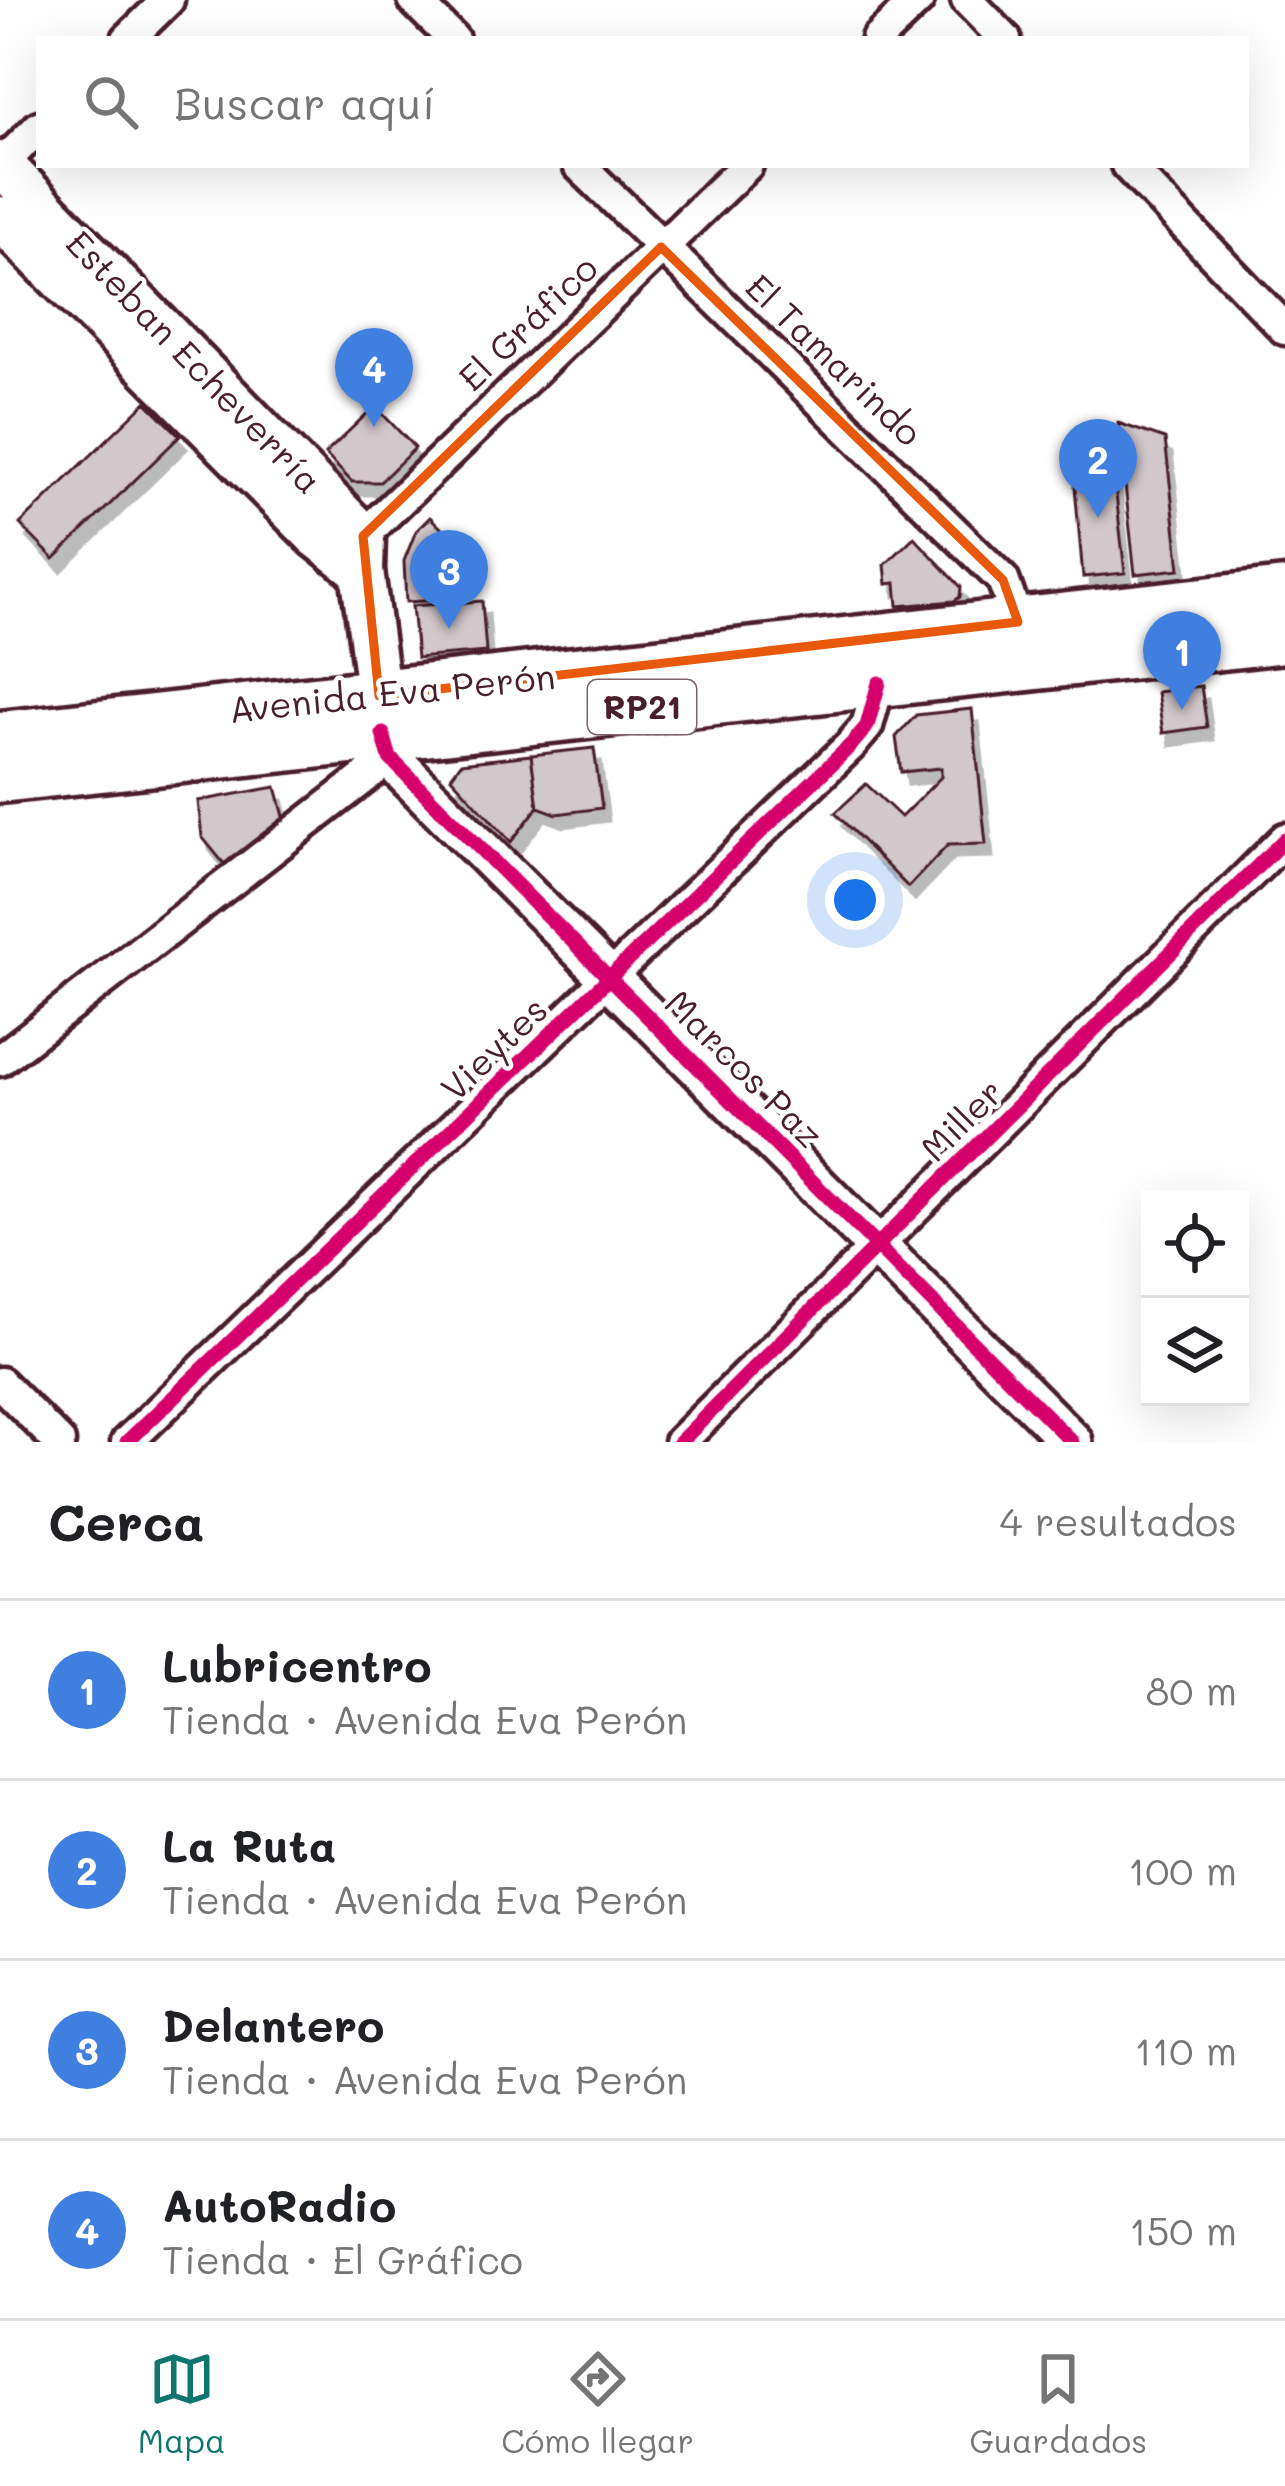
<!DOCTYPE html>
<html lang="es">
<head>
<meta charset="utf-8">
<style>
	body { margin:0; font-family:Mali,sans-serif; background:#f2f2f2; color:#202124 }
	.controls { position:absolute; right:36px; bottom:36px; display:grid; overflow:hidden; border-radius:0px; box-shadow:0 12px 48px #0002 }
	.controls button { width:108px; height:108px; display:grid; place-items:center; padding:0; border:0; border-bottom:3px solid #e0e0e0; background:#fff; color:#202124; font:60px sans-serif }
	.you { position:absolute; left:855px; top:900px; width:42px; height:42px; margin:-30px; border:9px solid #fff; border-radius:50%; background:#1a73e8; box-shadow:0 0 0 18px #1a73e833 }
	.badge { display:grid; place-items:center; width:78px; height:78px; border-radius:50%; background:#0f766e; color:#fff; font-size:39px; font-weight:700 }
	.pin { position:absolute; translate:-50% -99px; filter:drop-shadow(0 3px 6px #0008) }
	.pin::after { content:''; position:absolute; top:63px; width:42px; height:36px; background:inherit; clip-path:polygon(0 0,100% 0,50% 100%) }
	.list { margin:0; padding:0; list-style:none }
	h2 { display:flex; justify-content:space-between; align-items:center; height:156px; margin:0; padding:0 48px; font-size:51px }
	h2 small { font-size:39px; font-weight:400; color:#757577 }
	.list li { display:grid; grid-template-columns:78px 1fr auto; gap:36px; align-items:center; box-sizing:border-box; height:180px; padding:0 48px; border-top:3px solid #e0e0e0 }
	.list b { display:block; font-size:45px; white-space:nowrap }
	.list p { margin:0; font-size:39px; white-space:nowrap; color:#757577 }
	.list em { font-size:39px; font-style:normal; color:#757577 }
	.icon { flex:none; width:66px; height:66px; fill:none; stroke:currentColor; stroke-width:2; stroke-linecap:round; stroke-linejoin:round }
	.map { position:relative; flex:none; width:1285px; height:1442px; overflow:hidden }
	.search { position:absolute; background:#fff; box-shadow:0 12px 48px #0002; left:36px; right:36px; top:36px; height:132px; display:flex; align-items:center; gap:30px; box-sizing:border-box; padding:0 42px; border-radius:0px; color:#757577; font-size:45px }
	.sheet { height:876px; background:#fff }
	nav { display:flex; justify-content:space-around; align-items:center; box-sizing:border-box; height:168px; border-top:3px solid #e0e0e0; background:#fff; font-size:33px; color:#757577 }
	nav a { display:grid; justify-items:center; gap:6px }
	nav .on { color:#0f766e }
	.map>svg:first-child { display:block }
</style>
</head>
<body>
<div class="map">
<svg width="1285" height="1442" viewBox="0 0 1285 1442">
	<defs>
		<filter id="shadow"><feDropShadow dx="7" dy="13" stdDeviation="0" flood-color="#0004"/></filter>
	</defs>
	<rect width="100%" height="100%" fill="#fff"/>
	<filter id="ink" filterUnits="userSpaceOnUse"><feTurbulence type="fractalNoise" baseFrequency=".00833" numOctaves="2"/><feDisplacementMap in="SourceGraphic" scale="24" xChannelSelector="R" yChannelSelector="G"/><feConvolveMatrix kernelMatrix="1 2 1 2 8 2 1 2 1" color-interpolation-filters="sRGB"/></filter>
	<g filter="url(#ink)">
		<path fill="#d2c7cb" stroke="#4a1f2b" stroke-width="3" filter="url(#shadow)" d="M146,402l34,34 -126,123 -34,-35z
			M375,406l40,42 -35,34h-28l-27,-28z
			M1118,423l47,16 15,130 -45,5z
			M1109,434l16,139 -42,4 -10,-113z
			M430,517l25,25 -18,18 2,40 -33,2 -2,-41 12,-30z
			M914,537l47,50 -1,10 -6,4 -56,5 -2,-23 -9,1 -2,-19z
			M482,601l4,51 -69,6 -5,-52z
			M1201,686l6,41 -44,6 -6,-41z
			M972,709l14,135 -38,1 -40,42 -73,-74 31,-29 35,33 40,-40v-9l-40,4 -5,-35 20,-22z
			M594,748l8,60 -45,6 -19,-7 -7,-52z
			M531,755l7,52 -27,35 -60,-65 10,-14z
			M276,787l9,33 -60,45 -23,-28 -4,-36z"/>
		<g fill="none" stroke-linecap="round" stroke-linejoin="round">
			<g stroke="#4a1f2b" stroke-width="39">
				<path id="minor" d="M414,0l39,39
					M967,0l38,39
					M128,39l40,-39
					M877,39l41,-39
					M579,165l424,415 15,42
					M1127,165l158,164
					M0,166l39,-39
					M363,536l384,-371
					M0,1060l390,-302
					M0,1383l59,59
					M127,1442l724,-697 16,-19 12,-43
					M680,1442l605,-603"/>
			</g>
			<g stroke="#4a1f2b" stroke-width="48">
				<path id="tertiary" d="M383,734l7,24 682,684"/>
			</g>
			<g stroke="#4a1f2b" stroke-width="51">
				<path id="secondary" d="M0,163l363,373 -1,35 21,156
					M0,218l317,318 45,35"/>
			</g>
			<g stroke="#4a1f2b" stroke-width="57">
				<path id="primary" d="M0,736l1285,-143
					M0,778l1285,-140"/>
			</g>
			<use href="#minor" stroke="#fff" stroke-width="30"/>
			<use href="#tertiary" stroke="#fff" stroke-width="39"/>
			<use href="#secondary" stroke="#fff" stroke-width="42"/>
			<use href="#primary" stroke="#fff" stroke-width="48"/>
			<g stroke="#fff" stroke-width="22">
				<path id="cycleway" d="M383,734l7,24 682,684
					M127,1442l724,-697 16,-19 12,-43
					M680,1442l605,-603"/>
			</g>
			<use href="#cycleway" stroke="#d6006c" stroke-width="15"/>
		</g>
	</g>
	<path fill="none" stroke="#e8590c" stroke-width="9" stroke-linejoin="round" d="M661,247l342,333 15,42 -639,74 -16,-160z"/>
	<g text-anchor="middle" stroke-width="9" stroke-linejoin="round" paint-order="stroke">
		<rect fill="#fff" stroke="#80626b" stroke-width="3" x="588" y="680" width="108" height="54" rx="9"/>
		<g font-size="33" font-weight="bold" fill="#4a1f2b">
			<text x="642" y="719">RP21</text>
		</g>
		<g font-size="36" fill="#4a1f2b" stroke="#fff">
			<text transform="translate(528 323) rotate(-44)" y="13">El Gráfico</text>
			<text transform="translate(834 360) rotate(44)" y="13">El Tamarindo</text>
			<text transform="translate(194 362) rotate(46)" y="13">Esteban Echeverría</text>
			<text transform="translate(392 693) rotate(-6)" y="13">Avenida Eva Perón</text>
			<text transform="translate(494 1049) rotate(-44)" y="13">Vieytes</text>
			<text transform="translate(744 1069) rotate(45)" y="13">Marcos Paz</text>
			<text transform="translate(962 1120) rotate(-45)" y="13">Miller</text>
		</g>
	</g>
</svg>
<div class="controls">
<button><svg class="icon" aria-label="locate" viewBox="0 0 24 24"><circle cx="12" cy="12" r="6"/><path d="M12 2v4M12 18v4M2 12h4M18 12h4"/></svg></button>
<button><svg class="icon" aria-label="layers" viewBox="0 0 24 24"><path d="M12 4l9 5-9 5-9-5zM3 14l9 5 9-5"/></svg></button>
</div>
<div class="you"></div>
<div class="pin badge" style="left:1182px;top:710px;background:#3f7fe0">1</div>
<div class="pin badge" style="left:1098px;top:518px;background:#3f7fe0">2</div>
<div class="pin badge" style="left:449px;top:629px;background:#3f7fe0">3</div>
<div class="pin badge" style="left:374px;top:427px;background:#3f7fe0">4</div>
<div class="search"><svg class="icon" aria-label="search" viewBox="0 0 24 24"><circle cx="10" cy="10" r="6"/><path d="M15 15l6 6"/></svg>Buscar aquí</div>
</div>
<section class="sheet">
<h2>Cerca<small>4 resultados</small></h2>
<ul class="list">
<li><span class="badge" style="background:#3f7fe0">1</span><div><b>Lubricentro</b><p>Tienda · Avenida Eva Perón</p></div><em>80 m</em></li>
<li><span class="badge" style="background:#3f7fe0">2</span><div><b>La Ruta</b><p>Tienda · Avenida Eva Perón</p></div><em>100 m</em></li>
<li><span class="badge" style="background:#3f7fe0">3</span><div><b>Delantero</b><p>Tienda · Avenida Eva Perón</p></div><em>110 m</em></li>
<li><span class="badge" style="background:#3f7fe0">4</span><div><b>AutoRadio</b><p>Tienda · El Gráfico</p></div><em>150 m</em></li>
</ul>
</section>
<nav>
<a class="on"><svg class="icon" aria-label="map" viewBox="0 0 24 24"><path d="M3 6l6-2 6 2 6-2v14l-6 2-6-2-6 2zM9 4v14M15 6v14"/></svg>Mapa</a>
<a><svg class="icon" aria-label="directions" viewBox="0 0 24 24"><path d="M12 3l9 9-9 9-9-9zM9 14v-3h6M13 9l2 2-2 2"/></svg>Cómo llegar</a>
<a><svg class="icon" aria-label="saved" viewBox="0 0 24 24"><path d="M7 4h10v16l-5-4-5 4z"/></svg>Guardados</a>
</nav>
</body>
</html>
